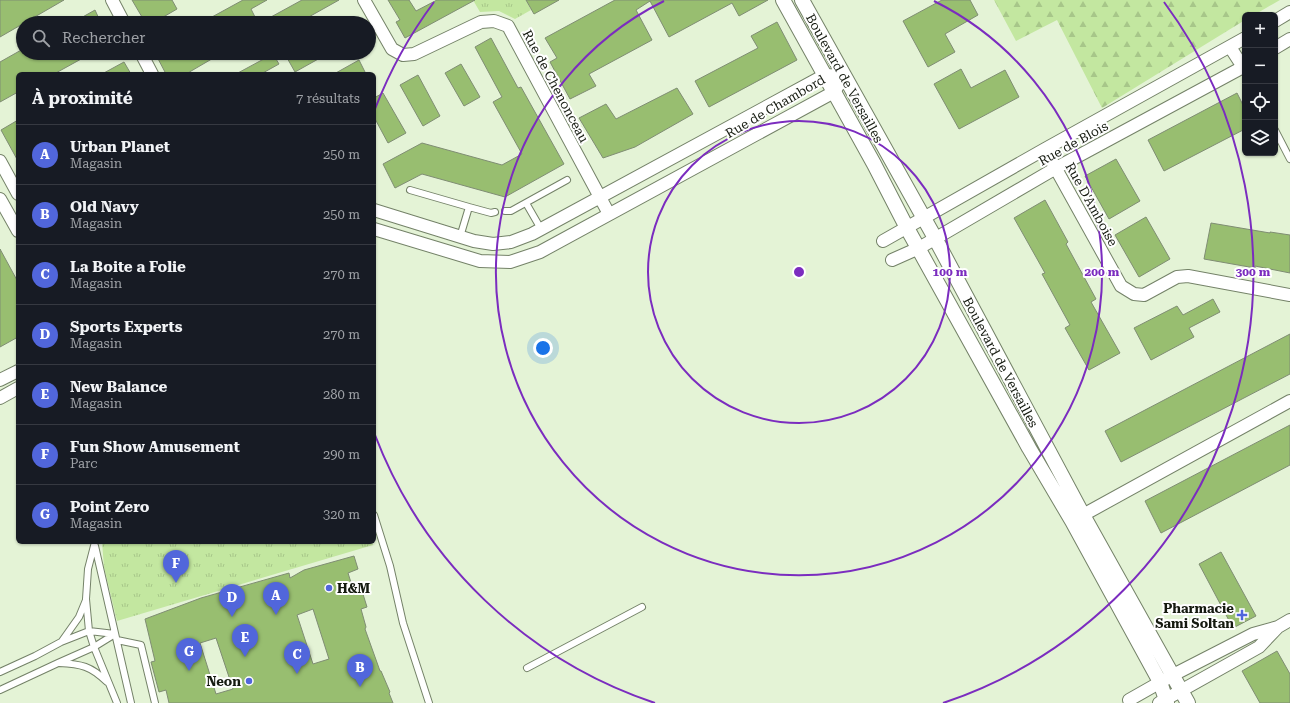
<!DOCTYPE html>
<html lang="fr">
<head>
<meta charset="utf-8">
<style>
	body { margin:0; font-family:"Roboto Serif",serif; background:#242831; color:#f1f3f6 }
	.controls { position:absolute; right:12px; top:12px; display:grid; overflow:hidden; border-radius:6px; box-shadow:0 1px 3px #0004 }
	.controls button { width:36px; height:36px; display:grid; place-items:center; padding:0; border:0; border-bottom:1px solid #363941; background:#171b24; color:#f1f3f6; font:20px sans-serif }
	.you { position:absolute; left:543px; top:348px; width:14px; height:14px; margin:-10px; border:3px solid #fff; border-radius:50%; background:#1a73e8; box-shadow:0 0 0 6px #1a73e833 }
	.badge { display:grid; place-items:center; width:26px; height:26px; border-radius:50%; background:#5166db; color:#fff; font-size:13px; font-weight:700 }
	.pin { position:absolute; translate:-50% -33px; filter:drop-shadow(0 1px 2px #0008) }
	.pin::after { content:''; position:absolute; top:21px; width:14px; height:12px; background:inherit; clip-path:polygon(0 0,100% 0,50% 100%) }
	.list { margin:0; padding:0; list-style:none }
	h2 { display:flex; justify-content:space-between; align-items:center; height:52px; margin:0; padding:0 16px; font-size:17px }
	h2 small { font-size:13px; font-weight:400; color:#9ea1a6 }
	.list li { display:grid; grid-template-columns:26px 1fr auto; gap:12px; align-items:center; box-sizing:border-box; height:60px; padding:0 16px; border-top:1px solid #363941 }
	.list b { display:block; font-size:15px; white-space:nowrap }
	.list p { margin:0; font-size:13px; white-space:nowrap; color:#9ea1a6 }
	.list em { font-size:13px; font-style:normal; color:#9ea1a6 }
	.icon { flex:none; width:22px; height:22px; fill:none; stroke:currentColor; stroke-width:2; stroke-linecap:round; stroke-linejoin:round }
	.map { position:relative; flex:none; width:1290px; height:703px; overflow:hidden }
	.search { position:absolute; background:#171b24; box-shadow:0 1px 3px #0004; left:16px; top:16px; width:360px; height:44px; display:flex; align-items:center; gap:10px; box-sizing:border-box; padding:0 14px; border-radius:22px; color:#9ea1a6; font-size:15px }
	.panel { position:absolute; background:#171b24; box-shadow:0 1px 3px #0004; left:16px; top:72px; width:360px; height:472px; border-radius:6px }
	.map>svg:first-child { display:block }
</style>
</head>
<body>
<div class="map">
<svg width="1290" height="703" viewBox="0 0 1290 703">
	<defs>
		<pattern id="grass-tufts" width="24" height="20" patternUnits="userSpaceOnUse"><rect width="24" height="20" fill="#c3e7a0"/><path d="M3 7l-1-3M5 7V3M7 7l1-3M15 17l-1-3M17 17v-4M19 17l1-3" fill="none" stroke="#a7c689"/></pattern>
		<pattern id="forest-firs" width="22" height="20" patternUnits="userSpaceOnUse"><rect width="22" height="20" fill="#c3e7a0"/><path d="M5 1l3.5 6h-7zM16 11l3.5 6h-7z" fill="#a7c689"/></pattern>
	</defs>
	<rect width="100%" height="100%" fill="#e4f3d6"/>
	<path fill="url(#grass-tufts)" d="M473,0h53l5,10 -16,9 -16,-8 -19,1z
		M102,542h270l1,3 -256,76 -13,-54z"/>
	<path fill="url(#forest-firs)" d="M994,0h286l-26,15h-9v5l-143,88 -45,-88 -41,21z"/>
	<path fill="#98be70" stroke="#7f8d73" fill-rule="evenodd" d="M0,0h64l-64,37z
		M132,0h40l5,9 -24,14h-21l10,-6z
		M243,0h24l-16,9 7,14h-57z
		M302,0h37l-41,23h-38z
		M388,0h21l7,11 21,-11h38l-70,38 -9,-16 4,-2z
		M526,0h33l-25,14z
		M615,0h153l-29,16 -7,-13 -63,34 -19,-36 -14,9 16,30 -63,34 7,12 -26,13 -20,-37 7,-4 -12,-20z
		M942,0h28l8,15 -33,19 10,18 -27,15 -25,-46z
		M95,10l5,11 -4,2h-24z
		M777,22l20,38 -88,47 -14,-26 63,-33 -7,-12z
		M491,38l27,50 3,-1 43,77 -59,33 -83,-23 -27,14 -12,-24 39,-21 80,22 20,-11 -29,-52 9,-5 -27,-50z
		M23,49v4h69l-38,21h-36v18l-18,10v-40z
		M155,53h67l-36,21h-20z
		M291,53h38l-34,19 -9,-16z
		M273,54l6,10 -18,10h-25z
		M359,60l7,14h-32z
		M124,62l7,12h-29z
		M461,64l19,33 -16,9 -19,-33z
		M961,69l10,19 34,-18 14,27 -60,32 -25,-45z
		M418,75l22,41 -17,10 -23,-41z
		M677,88l16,26 -58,33 -32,11 -24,-40 27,-14 10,15z
		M383,93l23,40 -18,10 -14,-26v-19z
		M1237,93l8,16v20l-81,42 -16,-31z
		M18,120v41l-17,-31z
		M1116,159l24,42 -31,18 -24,-43z
		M1045,200l23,42 -2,2 30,55 -5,3 29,51 -31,17 -24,-42 5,-3 -28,-51 3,-1 -31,-55z
		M1146,217l24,42 -31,18 -24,-42z
		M1211,223l59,10v-1l20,3v38l-35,-7v2l-51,-9z
		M0,249l18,33v55l-18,10z
		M1213,299l7,13 -31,16 5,9 -43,23 -17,-32 43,-22 6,9z
		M1290,334v40l-169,88 -16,-31z
		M1290,425v40l-129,68 -16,-32z
		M1221,552l35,64 -23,12 -34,-64z
		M354,556l4,13 -10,4 5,16 6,-2 1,4h2l5,16 -6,2 5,18 -1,2 15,42h1l9,21 -1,1 4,10h-224l-3,-13 -7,2 -8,-30 4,-1 -10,-42 56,-21 88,-25 1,5 14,-8zM313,609l16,50 -16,5 -16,-49zM216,638l17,51 -17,5 -16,-51z
		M1277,651l13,23v29h-30l-18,-32z"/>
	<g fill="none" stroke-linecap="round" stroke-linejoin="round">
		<g stroke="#748268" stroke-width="8">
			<path id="service" d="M1275,130l15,29
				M410,190l59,17 -9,30
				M526,203l15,26
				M469,207l22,6 4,-1
				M505,211h6l56,-31
				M374,515l16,51 13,57 26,80
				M95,542l-7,27 -2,30 3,32 5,16 23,56
				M95,546l36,157
				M117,640l24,5 14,58
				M62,641l17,-24 7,-17
				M59,663c22,1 32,3 48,19
				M527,668l115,-61
				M0,672l35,-16 26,-14 28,-11 26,3
				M0,690l58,-27 36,-16 21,-13"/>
		</g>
		<g stroke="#748268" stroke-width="14">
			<path id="minor" d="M112,0l12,23
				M364,0l28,49 11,6 11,-1 67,-32 13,-1 14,5 101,188
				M1275,21l15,-9
				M1230,47l13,20
				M1275,48l15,-9
				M141,53l11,21
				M1045,149l76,137 13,8 10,1 33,-18 11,-1 102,19
				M0,161l18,33
				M0,199l18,32
				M374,210l100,31 19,3 18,-2 21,-8 293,-159 19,1 -10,16 -294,160 -30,10 -30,-1 -106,-32
				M883,241l162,-92 200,-111
				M892,260l27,-12 137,-80 189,-102
				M0,380l18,-9
				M0,398l18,-10
				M1083,515l207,-114
				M1129,700l44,-25 80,-41 25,-7 12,-7
				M1159,703l100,-56 18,-19"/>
		</g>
		<g stroke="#748268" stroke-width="16">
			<path id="tertiary" d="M783,0l91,164 33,64 122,220 43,73 88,161 7,21
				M802,0l133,238 148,277 105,188"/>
		</g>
		<use href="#service" stroke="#fff" stroke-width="6"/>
		<use href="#minor" stroke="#fff" stroke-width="12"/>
		<use href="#tertiary" stroke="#fff" stroke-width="14"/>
	</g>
	<g fill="none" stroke="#7b2cbf" stroke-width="2">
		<circle cx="799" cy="272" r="151"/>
		<path d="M934 1A303 303 0 1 1 664 1"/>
		<path d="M655 703A454 454 0 0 1 375 435M375 109A454 454 0 0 1 434 2M1164 2A454 454 0 0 1 943 703"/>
	</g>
	<g fill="#5166db" stroke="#fff" stroke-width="1.5">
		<circle cx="329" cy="588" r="4"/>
		<path d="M1240 609h4v4h4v4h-4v4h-4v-4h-4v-4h4z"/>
		<circle cx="249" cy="681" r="4"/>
	</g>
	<g text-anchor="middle" stroke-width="4" stroke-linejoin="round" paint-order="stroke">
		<g font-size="13" fill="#151a10" stroke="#fff">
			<text transform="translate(845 78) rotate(61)" y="5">Boulevard de Versailles</text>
			<text transform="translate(556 86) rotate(62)" y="5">Rue de Chenonceau</text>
			<text transform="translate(775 106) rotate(-30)" y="5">Rue de Chambord</text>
			<text transform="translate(1073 143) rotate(-29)" y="5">Rue de Blois</text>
			<text transform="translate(1092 204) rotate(61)" y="5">Rue D'Amboise</text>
			<text transform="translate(1001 362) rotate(62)" y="5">Boulevard de Versailles</text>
		</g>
		<g font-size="13" font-weight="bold" fill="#151a10" stroke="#fff" text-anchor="end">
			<text x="337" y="593" text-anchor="start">H&amp;M</text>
			<text x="1234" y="613">Pharmacie<tspan x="1234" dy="15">Sami Soltan</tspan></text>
			<text x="241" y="686">Neon</text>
		</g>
	</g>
	<circle cx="799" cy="272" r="6" fill="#7b2cbf" stroke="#fff" stroke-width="2"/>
	<g font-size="12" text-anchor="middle" font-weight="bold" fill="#7b2cbf" stroke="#fff" stroke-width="4" stroke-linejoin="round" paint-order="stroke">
		<text x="950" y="276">100 m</text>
		<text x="1102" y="276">200 m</text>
		<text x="1253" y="276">300 m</text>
	</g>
</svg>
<div class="controls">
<button>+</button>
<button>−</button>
<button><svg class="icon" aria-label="locate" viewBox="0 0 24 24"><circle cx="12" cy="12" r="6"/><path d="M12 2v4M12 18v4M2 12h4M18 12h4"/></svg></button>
<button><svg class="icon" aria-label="layers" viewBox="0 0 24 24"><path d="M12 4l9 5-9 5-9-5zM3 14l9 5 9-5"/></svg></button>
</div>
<div class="you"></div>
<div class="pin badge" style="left:276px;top:615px">A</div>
<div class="pin badge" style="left:360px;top:687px">B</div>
<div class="pin badge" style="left:297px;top:674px">C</div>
<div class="pin badge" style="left:232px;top:617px">D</div>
<div class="pin badge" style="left:245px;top:657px">E</div>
<div class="pin badge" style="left:176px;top:583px">F</div>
<div class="pin badge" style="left:189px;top:671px">G</div>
<div class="search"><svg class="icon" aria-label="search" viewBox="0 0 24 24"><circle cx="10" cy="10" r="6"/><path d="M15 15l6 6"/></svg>Rechercher</div>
<section class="panel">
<h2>À proximité<small>7 résultats</small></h2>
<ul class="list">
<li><span class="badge">A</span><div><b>Urban Planet</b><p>Magasin</p></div><em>250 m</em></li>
<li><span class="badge">B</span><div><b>Old Navy</b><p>Magasin</p></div><em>250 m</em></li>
<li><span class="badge">C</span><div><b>La Boite a Folie</b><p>Magasin</p></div><em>270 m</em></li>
<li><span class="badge">D</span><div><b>Sports Experts</b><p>Magasin</p></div><em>270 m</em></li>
<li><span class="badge">E</span><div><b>New Balance</b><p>Magasin</p></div><em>280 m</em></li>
<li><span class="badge">F</span><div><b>Fun Show Amusement</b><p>Parc</p></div><em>290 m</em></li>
<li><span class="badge">G</span><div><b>Point Zero</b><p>Magasin</p></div><em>320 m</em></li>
</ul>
</section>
</div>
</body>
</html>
